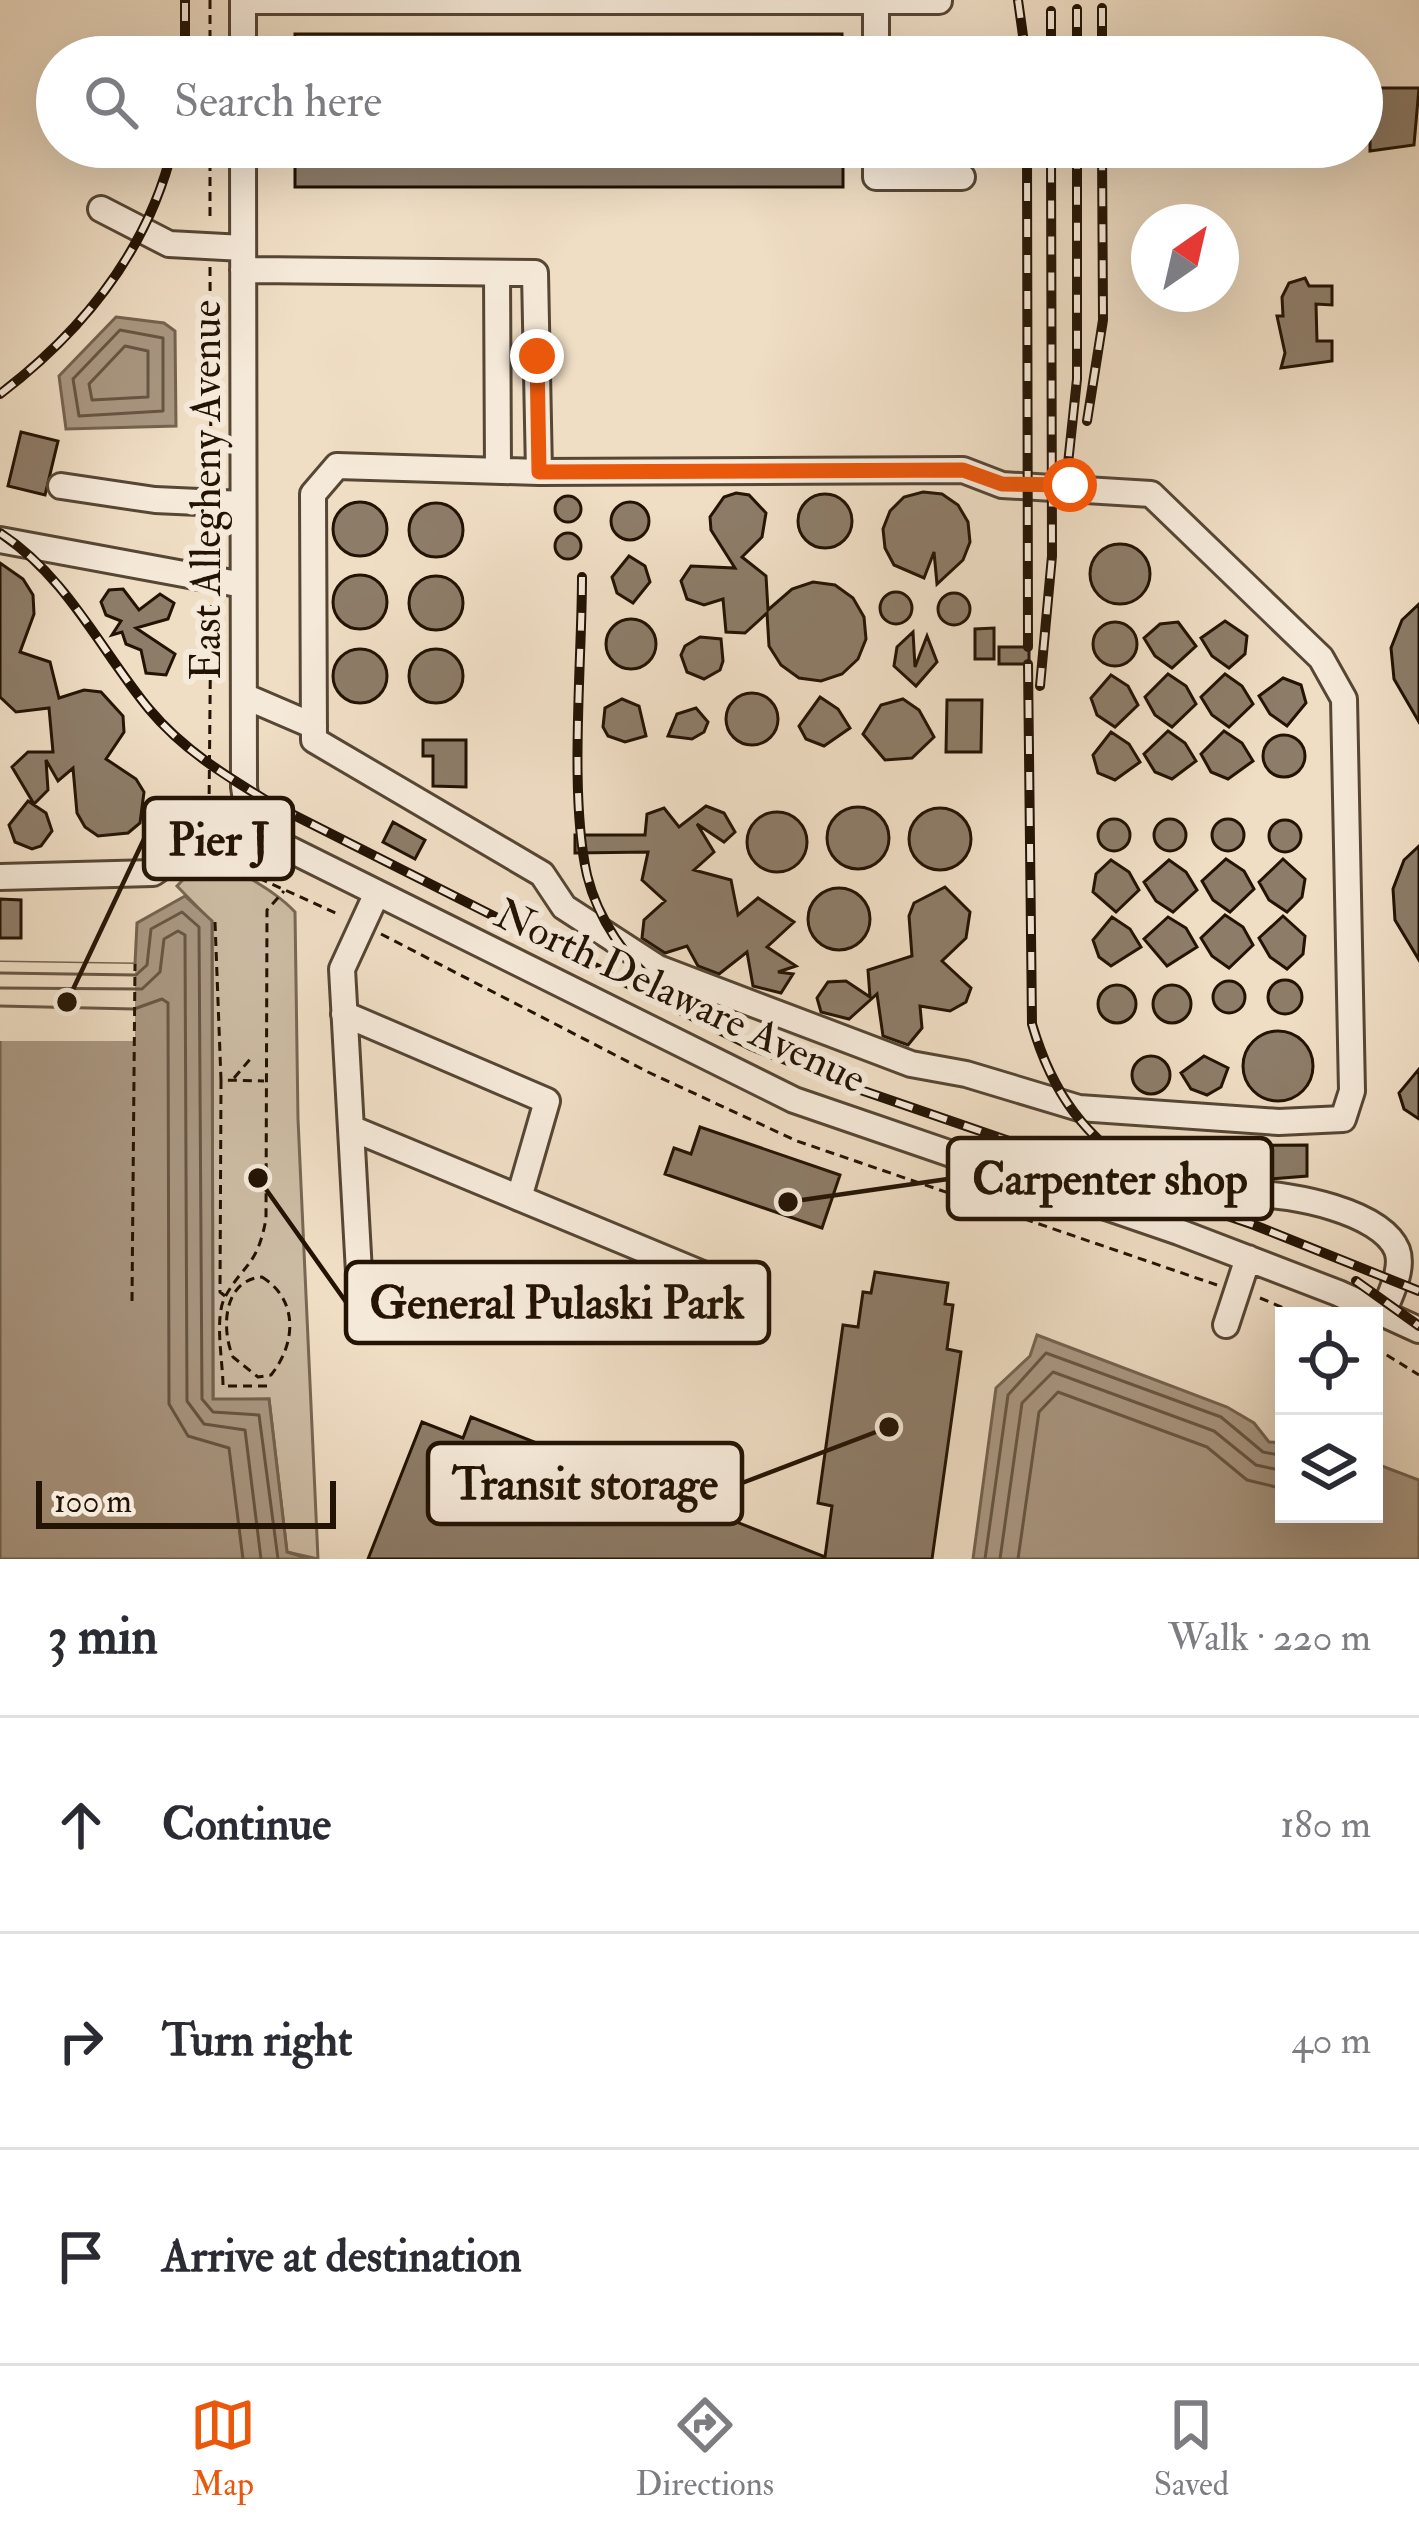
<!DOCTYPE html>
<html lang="en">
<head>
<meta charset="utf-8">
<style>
	body { margin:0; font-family:"IM FELL Double Pica",serif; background:#f7f7f7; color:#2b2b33 }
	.controls { position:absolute; right:36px; bottom:36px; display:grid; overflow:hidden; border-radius:0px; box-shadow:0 12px 48px #0002 }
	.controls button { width:108px; height:108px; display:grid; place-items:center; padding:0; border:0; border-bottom:3px solid #e1e1e2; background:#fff; color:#2b2b33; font:60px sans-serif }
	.compass { position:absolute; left:1131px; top:204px; width:108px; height:108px; border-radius:50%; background:#fff; box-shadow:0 12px 48px #0002; rotate:34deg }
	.scale { position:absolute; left:36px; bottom:30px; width:300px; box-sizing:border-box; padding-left:12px; border:6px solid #231304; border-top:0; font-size:33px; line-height:42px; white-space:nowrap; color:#231304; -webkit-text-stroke:9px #f5e9d9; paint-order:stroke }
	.stop { position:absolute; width:36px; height:36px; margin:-27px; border:9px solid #ea580c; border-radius:50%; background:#fff }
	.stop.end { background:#ea580c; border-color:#fff; box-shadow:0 3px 12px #0008 }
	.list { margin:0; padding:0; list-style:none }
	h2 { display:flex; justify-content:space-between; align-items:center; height:156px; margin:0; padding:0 48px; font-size:51px }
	h2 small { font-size:39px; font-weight:400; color:#7c7c81 }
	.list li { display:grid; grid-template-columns:78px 1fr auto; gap:36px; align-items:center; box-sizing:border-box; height:216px; padding:0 48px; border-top:3px solid #e1e1e2 }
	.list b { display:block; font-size:45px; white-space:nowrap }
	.list em { font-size:39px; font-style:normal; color:#7c7c81 }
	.icon { flex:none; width:66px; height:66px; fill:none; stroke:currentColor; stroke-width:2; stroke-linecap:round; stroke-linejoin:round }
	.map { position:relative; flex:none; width:1419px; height:1559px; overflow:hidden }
	.search { position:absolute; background:#fff; box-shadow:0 12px 48px #0002; left:36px; right:36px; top:36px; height:132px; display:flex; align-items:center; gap:30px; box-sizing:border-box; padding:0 42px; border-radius:66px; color:#7c7c81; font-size:45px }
	.sheet { height:804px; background:#fff }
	nav { display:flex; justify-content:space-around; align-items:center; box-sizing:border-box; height:168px; border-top:3px solid #e1e1e2; background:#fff; font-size:33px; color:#7c7c81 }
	nav a { display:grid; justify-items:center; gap:6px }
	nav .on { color:#ea580c }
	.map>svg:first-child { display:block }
</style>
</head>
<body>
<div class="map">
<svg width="1419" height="1559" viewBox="0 0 1419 1559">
	<rect width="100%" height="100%" fill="#efddc4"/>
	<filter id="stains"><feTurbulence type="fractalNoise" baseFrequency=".00167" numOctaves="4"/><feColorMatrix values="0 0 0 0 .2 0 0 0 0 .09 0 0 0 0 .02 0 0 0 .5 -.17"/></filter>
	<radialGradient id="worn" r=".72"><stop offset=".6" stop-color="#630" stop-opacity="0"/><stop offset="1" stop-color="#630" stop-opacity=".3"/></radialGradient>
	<path fill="#ccbba3" stroke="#786754" stroke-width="3" d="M211,851c27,24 61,36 84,61l3,207 20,440 -31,-7 -18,-153 -56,1 -1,-478 -35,-36z"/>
	<path fill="#aa9883" stroke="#746350" stroke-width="3" d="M116,317l48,6 11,8 1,95 -110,3 -7,-53z
		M185,896l27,25 1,478h56l18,153 23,7h-310v-597l135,2 2,-41z
		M1037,1335l190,72 27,16 15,19 15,1v71h90v-51l45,17v79h-446l23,-171 34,-32z"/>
	<path fill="#efddc4" d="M0,962l135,2v77h-135z"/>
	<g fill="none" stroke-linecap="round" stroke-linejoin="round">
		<path stroke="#665644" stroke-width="3" d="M120,330l43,8v73l-84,5 -6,-37z
			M125,346l23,5v46l-56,3 -3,-16z
			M0,973l136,2 11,-10 4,-36 31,-17 17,15 3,472 11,13 46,3 19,144
			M0,988l142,1 18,-17 4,-33 14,-8 7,4 2,466 17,23 41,6 16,129
			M0,1006l134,3 28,-10 6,4 1,401 19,32 41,12 14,111
			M985,1559l23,-164 38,-42 175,64 42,35 21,4
			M1000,1559l22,-156 31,-31 161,59 42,34 28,6
			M1018,1559l21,-147 19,-20 149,55 40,33 37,9"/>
	</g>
	<path fill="#8d7c68" stroke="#231304" stroke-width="3" d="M295,34h547v23h-547z
		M1370,88h49l-5,57 -44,6z
		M295,147h548v40h-548z
		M1305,278l4,8h23v19l-16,-1 1,37h15v20l-51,7 4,-15 -8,-37h6l-1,-19 7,-14z
		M21,432l37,9 -13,54 -37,-9z
		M923,492l19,2 16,11 10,17 2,20 -7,18 -26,24 -3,-32 -10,26 -30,-13 -9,-17 -2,-19 7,-18 14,-14z
		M736,493l13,2 17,18 -4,24 -20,20 24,19 2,34 24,-21 21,-7 22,3 18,13 11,19 2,22 -8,20 -16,15 -21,7 -22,-3 -18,-13 -12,-19 -2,-33 -22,20 -19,-1 -3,-33 -19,6 -17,-6 -6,-18 10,-15 44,2 -24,-38 -1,-13 14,-20z
		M798 521a27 27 0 1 1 54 0a27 27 0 1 1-54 0Z
		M555 509a13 13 0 1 1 26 0a13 13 0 1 1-26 0Z
		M611 521a19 19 0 1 1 38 0a19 19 0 1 1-38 0Z
		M333 529a27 27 0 1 1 54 0a27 27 0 1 1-54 0Z
		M409 530a27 27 0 1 1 54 0a27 27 0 1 1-54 0Z
		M555 546a13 13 0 1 1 26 0a13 13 0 1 1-26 0Z
		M1090 574a30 30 0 1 1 60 0a30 30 0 1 1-60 0Z
		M629,556l16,10 5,16 -17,21 -16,-10 -5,-16z
		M0,563l23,16 10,16 1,19 -14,38 30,10 9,36 25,-8 17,2 22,24 1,16 -18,27 30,20 8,13 -4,31 -12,10 -30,3 -13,-9 -8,-14 -4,-45 -15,13 -12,-21 2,30 -14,14 -22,-37 16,-15h25l-4,-44 -33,4 -16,-15z
		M333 602a27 27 0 1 1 54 0a27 27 0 1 1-54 0Z
		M409 603a27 27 0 1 1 54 0a27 27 0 1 1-54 0Z
		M123,589l16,21 21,-16 14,9 -6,16 -32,9 39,26 -9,21 -20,-2 -5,-23 -15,-6 -4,-12 -10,3 9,-14 -15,-6 -5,-13 8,-12z
		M880 608a16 16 0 1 1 32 0a16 16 0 1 1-32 0Z
		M938 609a16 16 0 1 1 32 0a16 16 0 1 1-32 0Z
		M1419,604v118l-25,-43 -3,-31 11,-28z
		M606 644a25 25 0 1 1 50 0a25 25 0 1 1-50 0Z
		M1225,621l22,15 -2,18 -16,14 -17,-12 -11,-18z
		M1178,622l18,24 -24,22 -17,-12 -11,-18 16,-14z
		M1093 644a22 22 0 1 1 44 0a22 22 0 1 1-44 0Z
		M994,628v31h-19v-30z
		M913,632l2,35 12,-31 10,26 -21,24 -22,-20 3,-19z
		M700,637l21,2 2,22 -3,9 -16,9 -17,-7 -6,-17 4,-9z
		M999,647h30v17h-30z
		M409 676a27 27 0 1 1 54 0a27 27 0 1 1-54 0Z
		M333 676a27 27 0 1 1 54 0a27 27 0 1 1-54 0Z
		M1168,674l18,12 10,18 -24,23 -17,-12 -10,-18z
		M1225,674l17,12 11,18 -24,23 -17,-12 -11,-18z
		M1111,675l17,11 10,19 -23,22 -18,-12 -6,-17z
		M1283,678l18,7 5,18 -19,23 -17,-12 -11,-18z
		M726 719a26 26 0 1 1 52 0a26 26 0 1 1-52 0Z
		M820,697l18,12 12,19 -26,18 -18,-7 -7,-13z
		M622,699l17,7 7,30 -21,6 -17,-6 -5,-9 2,-19z
		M903,699l16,11 15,27 -22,21 -27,2 -22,-26 18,-29z
		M947,700h35l-1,52h-35z
		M696,708l12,14 -4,10 -12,7 -24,-3 9,-22z
		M1168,731l17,12 11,18 -24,18 -17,-7 -11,-18z
		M1224,731l18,12 11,18 -25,18 -17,-7 -10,-18z
		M1111,732l18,12 11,18 -25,18 -17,-7 -5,-18z
		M1263 756a21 21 0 1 1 42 0a21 21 0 1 1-42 0Z
		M423,740h43v47l-33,-1v-30h-10z
		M28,801l18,12 6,18 -11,15 -9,3 -17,-7 -6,-17z
		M827 838a31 31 0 1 1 62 0a31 31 0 1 1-62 0Z
		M664,808l15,19 27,-21 18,7 11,19 -11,10 -27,-18 17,28 -20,18 37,10 7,35 20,-17 36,24 -27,25 29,19 -18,6 15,2 -12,19 -28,-7 -6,-34 -28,22 -21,-8 -11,-20 -22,7 -23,-15 2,-18 21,-19 -23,-21 6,-28 -73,1v-18h70l2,-21z
		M909 839a31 31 0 1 1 62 0a31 31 0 1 1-62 0Z
		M747 842a30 30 0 1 1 60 0a30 30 0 1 1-60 0Z
		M1212 835a16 16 0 1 1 32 0a16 16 0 1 1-32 0Z
		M1154 835a16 16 0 1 1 32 0a16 16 0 1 1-32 0Z
		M1098 835a16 16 0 1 1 32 0a16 16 0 1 1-32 0Z
		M1269 836a16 16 0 1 1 32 0a16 16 0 1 1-32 0Z
		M393,822l32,18 -10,19 -32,-17z
		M1419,846v114l-24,-40 -2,-31 11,-29z
		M1226,859l18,12 10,18 -24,23 -17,-12 -11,-19z
		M1283,859l22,20 -3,18 -15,15 -18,-12 -10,-18z
		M1111,860l18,12 10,18 -23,22 -23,-20 3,-18z
		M1169,860l17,12 11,18 -24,22 -17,-11 -12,-19z
		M945,887l25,25 -4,26 -24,23 29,27 -5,14 -16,9 -30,-5 2,22 -14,17 -25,-9 -6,-42 -28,25 -28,-7 -4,-14 11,-16 18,-1 24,16 -2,-27 44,-14 -3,-40 5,-13z
		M808 919a31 31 0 1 1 62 0a31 31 0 1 1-62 0Z
		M0,899l21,1v38h-21z
		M1225,915l18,12 10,18 -24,23 -17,-12 -11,-18z
		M1283,916l22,20 -2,18 -16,15 -17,-12 -11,-19z
		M1112,917l18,12 11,18 -30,19 -12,-9 -6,-17z
		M1168,917l18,11 11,19 -30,19 -23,-27z
		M1268 997a17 17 0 1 1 34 0a17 17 0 1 1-34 0Z
		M1213 997a16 16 0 1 1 32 0a16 16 0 1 1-32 0Z
		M1098 1004a19 19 0 1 1 38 0a19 19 0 1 1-38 0Z
		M1153 1004a19 19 0 1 1 38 0a19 19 0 1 1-38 0Z
		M1243 1066a35 35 0 1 1 70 0a35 35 0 1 1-70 0Z
		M1132 1075a19 19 0 1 1 38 0a19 19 0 1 1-38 0Z
		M1204,1056l24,12 -7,19 -14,8 -16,-6 -10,-16z
		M1419,1069v50l-15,-10 -5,-16z
		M700,1127l140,48 -18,53 -157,-54 9,-26 17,6z
		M1307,1145v31l-89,7 -24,-13h-16l1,-24z
		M875,1272l73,11 -3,21 8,1 -6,44 14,3 -29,207h-564l54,-137 41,16 8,-21 354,140 7,-51 -14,-3 25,-178 15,2 5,-35 8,1z"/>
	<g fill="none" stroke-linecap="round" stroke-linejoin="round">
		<g stroke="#564634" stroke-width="30">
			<path id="minor" d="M876,0v57
				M243,1h696
				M243,57v-57
				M243,147l1,640c3,25 10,38 29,54l521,259 385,132 159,61 81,37
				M876,147v30h86
				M101,209l68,35 74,4
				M243,270l292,3 4,199
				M497,273l1,198
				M337,466l202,6 424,-2 39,15 149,9 170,164 23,41 8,392 -9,28 -64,3 -200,-14 -113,-34 -55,-10 -253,-96 -94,-61 -22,-33 -228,-134 -1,-246z
				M61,486l94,14 88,4
				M0,540l243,45
				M244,696l70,30
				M0,877l153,-4 93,-64
				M344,1014l203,87 -28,97
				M351,1128l371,154
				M1253,1194c37,0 128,17 144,56 7,19 -7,45 -14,63
				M361,1308l-19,-339 35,-76
				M1226,1325l22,-67"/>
		</g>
		<path stroke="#231304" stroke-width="3" stroke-dasharray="9 6" stroke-linecap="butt" d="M210,0v57
			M210,147v75
			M210,267l1,213
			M211,525v33
			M209,809l2,-206
			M223,852l18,18 99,45
			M215,922l6,158 43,1
			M381,934l267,138 149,69 420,144
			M234,1078l18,-21
			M221,1080l-1,212 5,4
			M262,1277c37,23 34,67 9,98l-13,2 -25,-20c-12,-28 -10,-77 29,-80z
			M1260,1298l43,18
			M132,1301l3,-337
			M1374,1347l45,28
			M267,1386h-44c0,-24 -9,-68 2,-89 19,-34 32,-30 41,-78l1,-309 17,-19"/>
		<use href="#minor" stroke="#f5e9d9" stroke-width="24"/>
		<g stroke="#231304" stroke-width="10">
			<path id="rail" d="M1018,0l8,57
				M1102,8v49
				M1077,9v48
				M1051,11v46
				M185,57v-57
				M1027,147l1,500
				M0,394c83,-63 148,-144 173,-247
				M1087,421l16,-101 -1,-173
				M1065,492l12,-113v-232
				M0,533c68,45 99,115 149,176 34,41 80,69 125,96l477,241 101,41 402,138 165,66
				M582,577c0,85 -13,218 5,298 11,45 40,86 75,115
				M1028,664l4,360c20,69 53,115 115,152
				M1040,686l12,-130 -1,-409
				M1356,1281l63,45"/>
		</g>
		<use href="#rail" stroke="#f5e9d9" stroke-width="6" stroke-dasharray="18" stroke-linecap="butt"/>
	</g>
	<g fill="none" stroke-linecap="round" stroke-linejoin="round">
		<path stroke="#ea580c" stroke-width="15" d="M537,356l2,116 424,-2 39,14 68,1"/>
	</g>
	<g text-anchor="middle" stroke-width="12" stroke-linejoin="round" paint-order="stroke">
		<g font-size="42" fill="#231304" stroke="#f5e9d9">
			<text transform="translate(205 490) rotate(-90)" y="15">East Allegheny Avenue</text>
			<text transform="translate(681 995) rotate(25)" y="15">North Delaware Avenue</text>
		</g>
	</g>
	<path fill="none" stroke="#231304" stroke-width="4.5" d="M67 1002L144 839M788 1202L948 1179M258 1178L346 1302M889 1427L742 1483"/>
	<g fill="#231304" stroke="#f5e9d9" stroke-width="4.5">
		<circle cx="67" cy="1002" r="12"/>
		<circle cx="788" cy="1202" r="12"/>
		<circle cx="258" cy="1178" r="12"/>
		<circle cx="889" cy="1427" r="12"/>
	</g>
	<g fill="#f5e9d9" stroke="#231304" stroke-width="4.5">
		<rect x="144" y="798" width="149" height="81" rx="12"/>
		<rect x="948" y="1138" width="324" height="81" rx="12"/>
		<rect x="346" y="1262" width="423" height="81" rx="12"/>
		<rect x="428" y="1443" width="314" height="81" rx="12"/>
	</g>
	<g font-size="45" text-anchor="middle" font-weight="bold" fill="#231304">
		<text x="219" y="855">Pier J</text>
		<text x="1110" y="1194">Carpenter shop</text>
		<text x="557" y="1318">General Pulaski Park</text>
		<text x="585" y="1499">Transit storage</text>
	</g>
	<rect width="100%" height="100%" filter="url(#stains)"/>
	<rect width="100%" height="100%" fill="url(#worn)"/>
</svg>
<div class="controls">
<button><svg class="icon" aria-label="locate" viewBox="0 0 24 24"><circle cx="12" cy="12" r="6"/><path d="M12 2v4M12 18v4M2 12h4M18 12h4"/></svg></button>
<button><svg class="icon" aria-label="layers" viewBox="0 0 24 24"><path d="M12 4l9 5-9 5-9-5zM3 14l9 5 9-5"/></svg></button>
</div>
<svg class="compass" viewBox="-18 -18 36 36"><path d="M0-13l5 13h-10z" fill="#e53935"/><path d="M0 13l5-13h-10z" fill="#7c7c81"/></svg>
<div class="scale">100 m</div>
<div class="stop" style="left:1070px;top:485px"></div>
<div class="stop end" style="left:537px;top:356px"></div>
<div class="search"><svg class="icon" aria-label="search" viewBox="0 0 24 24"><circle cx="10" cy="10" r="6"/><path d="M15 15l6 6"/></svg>Search here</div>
</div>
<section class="sheet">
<h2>3 min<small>Walk · 220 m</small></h2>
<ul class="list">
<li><svg class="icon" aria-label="ahead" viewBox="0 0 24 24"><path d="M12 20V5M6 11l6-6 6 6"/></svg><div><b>Continue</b></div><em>180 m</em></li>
<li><svg class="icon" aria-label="right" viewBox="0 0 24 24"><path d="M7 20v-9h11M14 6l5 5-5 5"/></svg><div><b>Turn right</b></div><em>40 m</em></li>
<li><svg class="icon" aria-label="arrive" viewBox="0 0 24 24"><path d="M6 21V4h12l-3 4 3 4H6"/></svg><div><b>Arrive at destination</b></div></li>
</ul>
</section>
<nav>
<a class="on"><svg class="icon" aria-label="map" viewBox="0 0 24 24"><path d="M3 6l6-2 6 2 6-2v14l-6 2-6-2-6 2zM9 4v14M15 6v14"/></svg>Map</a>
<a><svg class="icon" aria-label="directions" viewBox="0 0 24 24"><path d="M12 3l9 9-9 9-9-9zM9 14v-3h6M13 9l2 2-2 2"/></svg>Directions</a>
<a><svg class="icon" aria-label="saved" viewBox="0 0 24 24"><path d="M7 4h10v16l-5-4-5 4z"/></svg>Saved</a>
</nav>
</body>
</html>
